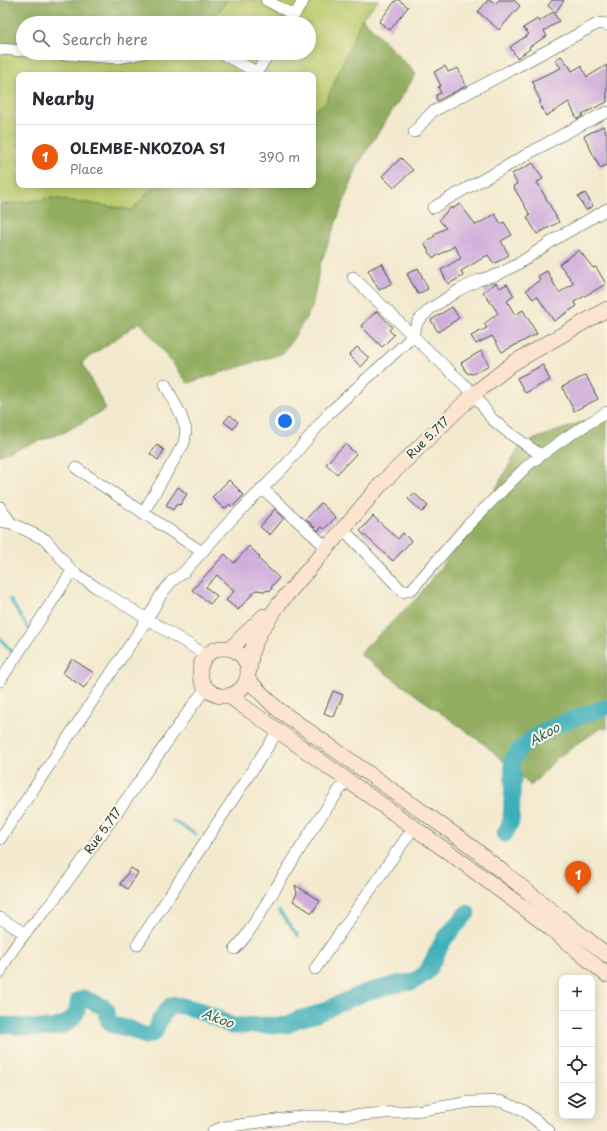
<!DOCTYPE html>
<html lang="en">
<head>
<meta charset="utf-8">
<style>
	body { margin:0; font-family:"Playpen Sans",sans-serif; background:#f7f7f7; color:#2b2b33 }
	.controls { position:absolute; right:12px; bottom:12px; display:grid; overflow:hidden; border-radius:8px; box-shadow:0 2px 10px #0003 }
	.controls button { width:36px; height:36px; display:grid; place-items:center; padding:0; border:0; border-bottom:1px solid #e1e1e2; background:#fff; color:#2b2b33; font:20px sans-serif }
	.you { position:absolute; left:285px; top:421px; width:14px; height:14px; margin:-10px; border:3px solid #fff; border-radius:50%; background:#1a73e8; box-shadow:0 0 0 6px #1a73e833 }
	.badge { display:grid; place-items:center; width:26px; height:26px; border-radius:50%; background:#ea580c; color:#fff; font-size:13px; font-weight:700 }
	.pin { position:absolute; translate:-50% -33px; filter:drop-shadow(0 1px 2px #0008) }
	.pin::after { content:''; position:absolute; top:21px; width:14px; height:12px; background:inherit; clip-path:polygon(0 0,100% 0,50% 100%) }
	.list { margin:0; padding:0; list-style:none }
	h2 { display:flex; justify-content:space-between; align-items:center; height:52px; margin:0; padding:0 16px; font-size:17px }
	h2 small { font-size:13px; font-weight:400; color:#7c7c81 }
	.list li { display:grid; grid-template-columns:26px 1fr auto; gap:12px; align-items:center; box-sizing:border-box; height:64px; padding:0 16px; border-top:1px solid #e1e1e2 }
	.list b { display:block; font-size:15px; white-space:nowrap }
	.list p { margin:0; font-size:13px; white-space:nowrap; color:#7c7c81 }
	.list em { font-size:13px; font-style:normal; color:#7c7c81 }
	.icon { flex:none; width:22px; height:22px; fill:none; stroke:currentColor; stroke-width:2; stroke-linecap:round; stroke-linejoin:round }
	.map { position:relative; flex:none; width:607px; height:1131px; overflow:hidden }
	.search { position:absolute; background:#fff; box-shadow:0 2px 10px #0003; left:16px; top:16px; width:300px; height:44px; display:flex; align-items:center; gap:10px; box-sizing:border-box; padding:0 14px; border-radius:22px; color:#7c7c81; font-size:15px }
	.panel { position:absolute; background:#fff; box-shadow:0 2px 10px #0003; left:16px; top:72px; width:300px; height:116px; border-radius:8px }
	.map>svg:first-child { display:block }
</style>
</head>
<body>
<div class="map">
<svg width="607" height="1131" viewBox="0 0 607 1131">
	<rect width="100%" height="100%" fill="#fcf5e5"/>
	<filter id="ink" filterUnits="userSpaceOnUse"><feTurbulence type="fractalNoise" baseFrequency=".025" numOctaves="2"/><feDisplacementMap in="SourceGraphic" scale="8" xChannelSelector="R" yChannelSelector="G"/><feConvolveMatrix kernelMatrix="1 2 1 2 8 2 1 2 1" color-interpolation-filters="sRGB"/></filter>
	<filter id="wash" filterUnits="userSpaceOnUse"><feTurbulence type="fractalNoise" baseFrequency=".012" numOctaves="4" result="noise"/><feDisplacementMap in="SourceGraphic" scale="16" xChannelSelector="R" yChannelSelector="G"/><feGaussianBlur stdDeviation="0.9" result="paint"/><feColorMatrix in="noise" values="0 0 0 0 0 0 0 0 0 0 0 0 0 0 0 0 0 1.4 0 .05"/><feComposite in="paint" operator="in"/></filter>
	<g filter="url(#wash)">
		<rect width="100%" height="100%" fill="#f3e9ce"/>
		<path fill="#b9c96c" stroke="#6c8350" d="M227,0h152l-17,18 -36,85 -13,9v-37h-294v110h136l-23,25 -79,-12 -53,7v-155l46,6 73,-3h190v-30h-104l8,-4z"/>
		<path fill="#92ad60" stroke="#58754a" d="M0,0h227l-14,19 -8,4h-182v30l-23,-3z
			M362,18l54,56 -58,90 -38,101 -8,43 -28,45 -96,30 -48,-61 -58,40 24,47 -41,23 -65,23v-250l53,-7 79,12 23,-25h158v-73l13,-10z
			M607,413v316l-6,-1 -43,29 -27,29 -47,-42 -125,-90 58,-56 65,-85 39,-69z"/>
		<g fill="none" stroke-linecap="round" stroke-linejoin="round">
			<path stroke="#3eafb9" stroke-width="3" d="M10,599l19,31
				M0,638l12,14
				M173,821l23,13
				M279,911l19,25"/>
			<path stroke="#3eafb9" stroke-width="17" d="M505,834l6,-13 2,-43 -1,-18c3,-4 7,-11 11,-14 24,-20 55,-29 84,-39
				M0,1025c22,-1 60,13 75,-10 3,-4 2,-10 4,-15l4,-2 19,8 5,4 1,10 5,5 18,4 14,7 9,-3c5,-11 8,-20 18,-28l10,1 17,4 33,16 55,-1 11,-6 16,-4 49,-22 38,-10 11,-1 7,-4 8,-6 17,-33 23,-26"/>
		</g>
		<g id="blocks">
			<path fill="#d0addc" d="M396,0h3l9,7 -18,23 -11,-8z
				M488,0h3l4,4 4,-4h15l6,6 -21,24 -21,-18z
				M552,0h12l-8,12 -8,-6z
				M553,12l6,9 -15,10 3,5 -18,11 1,2 -13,9 -7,-11 19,-13 -6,-6 14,-9 2,3z
				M561,56l7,9v-1l4,7 9,-5 6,11 20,-12v37l-25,12 1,2 -6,3 -8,-17 -23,14 -7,-13 2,-1 -7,-14 1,-2 -3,-5 29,-13 -6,-8z
				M445,66l3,6 10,-4 8,18 -29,15 -1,-6 5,-2 -3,-6 3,-1 -7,-14z
				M603,126l4,8v31l-7,3 -16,-32z
				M401,158l12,12 -19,18 -12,-12z
				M533,163l10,16 -6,3 22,40 -22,12 -10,-17 3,-2 -17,-29 4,-2 -5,-10z
				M585,193l8,13 -7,4 -8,-13z
				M460,204l16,21 19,-11 6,10 3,-2 8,13 -11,6 8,14 -15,9 -6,-9 -27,16 2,5 -15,8 -7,-14 20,-12 -6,-12 -22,12 -9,-15 11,-7 -1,-2 12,-6 -7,-8 12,-13 1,2z
				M579,250l14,18 3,-1 10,17 -32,18 3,4 -23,15 -17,-25 -4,3 -7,-9 14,-10 -2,-4 9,-5 12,22 15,-10 -15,-19z
				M382,263l10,20 -13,7 -11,-20z
				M418,268l10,21 -10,5 -11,-20z
				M496,283l4,5 7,-4 7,12 -7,5 8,14 8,-5 14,24 -35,18 -10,-16 -16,8 -5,-8 16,-8 -3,-4 14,-11 -15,-21z
				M452,307l7,11 -21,14 -7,-12z
				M377,311l15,16 -3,3 5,5 -12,12 -21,-21z
				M357,347l12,11 -8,9 -12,-12z
				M481,351l8,14 -16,9 -6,-1 -6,-10z
				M543,365l7,15 -25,13 -8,-15z
				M586,375l12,24 -24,12 -12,-24z
				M230,415l8,7 -5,7 -9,-7z
				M345,444l11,10 -19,20 -11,-10z
				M157,445l7,5 -6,10 -8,-6z
				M229,480l15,15 -12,12 -2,-3 -6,5 -12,-12z
				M178,487l9,7 -7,11 -3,-1 -4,6 -7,-5z
				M414,493l14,13 -6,6 -14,-13z
				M321,503l15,14 -12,12 -2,-2 -4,4 -12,-12z
				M275,509l9,9 -14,17 -10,-8z
				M373,516l25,23 5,-6 8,8 -18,20 -33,-30z
				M249,546l11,11 -1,2 20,19 -7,8 -1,4 -6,1 -9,-1 -18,20 -12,-10 8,-9 -17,-16 -11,12 11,9 -7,8 -18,-14 33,-36 9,9z
				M72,659l22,14 -10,15 -21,-15z
				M333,691l10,4 -9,22 -10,-4z
				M131,868l7,5 -10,16 -8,-5z
				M295,885l25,16 -8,12 -19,-12 4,-8z"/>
		</g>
	</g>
	<g filter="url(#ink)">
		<use href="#blocks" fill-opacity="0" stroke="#3f574b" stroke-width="1"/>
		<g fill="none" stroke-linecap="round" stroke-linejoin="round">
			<g stroke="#3f574b" stroke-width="12">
				<path id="street" d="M266,0l28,15
					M289,23l15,-23
					M0,49l23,2
					M43,53l75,5 25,-5
					M220,53l37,19 12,-19
					M414,132l18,-20 165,-88 6,-1 4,2
					M433,208c22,-14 44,-25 67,-38 35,-20 70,-41 107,-58
					M353,277l59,58 62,59 18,25 17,14 32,22
					M76,468l126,84
					M262,488l65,60
					M0,507l11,16
					M143,513l41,-70 2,-13 -5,-15 -16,-31
					M0,521l11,2 35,17 26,31 25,17 109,67
					M343,529l60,63 9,-3 54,-62 63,-63 36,-26 42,-26
					M0,681l72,-110
					M0,839l148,-221 14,-25 10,-12 12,-9 46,-51 55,-55 44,-53 79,-72 6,-10 4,-10 12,-12 29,-19 20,-10 20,-6 19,-10 39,-26 50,-29
					M0,918l24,15
					M137,945l141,-214
					M235,949l11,-13 67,-108 34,-49
					M315,969l99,-142
					M0,973c13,-31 39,-53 59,-80 29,-40 58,-81 87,-121 20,-28 39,-57 60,-84
					M213,1131l11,-4 81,-11h43l75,-6 47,-8 30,-1 23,9 26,21"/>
			</g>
			<g stroke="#3f574b" stroke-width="16">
				<path id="secondary" d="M200 672a24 24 0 1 1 48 0a24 24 0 1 1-48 0Z
					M231,648l33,-32
					M249,671l3,-21 8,-18 19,-28 103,-121 92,-89 39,-31 94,-54
					M248,680l28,28 192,136 139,111
					M229,696l229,163 86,64 63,52"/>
			</g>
			<use href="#street" stroke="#fff" stroke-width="11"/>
			<use href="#secondary" stroke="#fde4d1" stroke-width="15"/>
		</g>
	</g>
	<g text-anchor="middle" stroke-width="4" stroke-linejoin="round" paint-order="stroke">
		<g font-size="12" fill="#1f3d34" stroke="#fcf5e5">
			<text transform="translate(428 438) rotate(-44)" y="4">Rue 5.717</text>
			<text transform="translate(103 831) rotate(-54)" y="4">Rue 5.717</text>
		</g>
		<g font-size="13" font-style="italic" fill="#285f5c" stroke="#fcf5e5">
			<text transform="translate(544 734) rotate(-29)" y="5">Akoo</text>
			<text transform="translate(218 1018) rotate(21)" y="5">Akoo</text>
		</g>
	</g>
</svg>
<div class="controls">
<button>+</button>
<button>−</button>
<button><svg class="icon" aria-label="locate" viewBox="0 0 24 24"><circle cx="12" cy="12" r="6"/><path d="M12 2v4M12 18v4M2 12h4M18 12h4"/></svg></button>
<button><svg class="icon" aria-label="layers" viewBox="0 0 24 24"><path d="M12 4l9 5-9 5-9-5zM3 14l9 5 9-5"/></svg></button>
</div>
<div class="you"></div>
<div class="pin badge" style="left:578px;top:894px">1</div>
<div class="search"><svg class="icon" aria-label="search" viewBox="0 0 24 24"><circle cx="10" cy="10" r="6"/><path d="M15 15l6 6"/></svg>Search here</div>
<section class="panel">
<h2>Nearby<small></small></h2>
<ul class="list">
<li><span class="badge">1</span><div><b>OLEMBE-NKOZOA S1</b><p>Place</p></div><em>390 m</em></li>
</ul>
</section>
</div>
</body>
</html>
